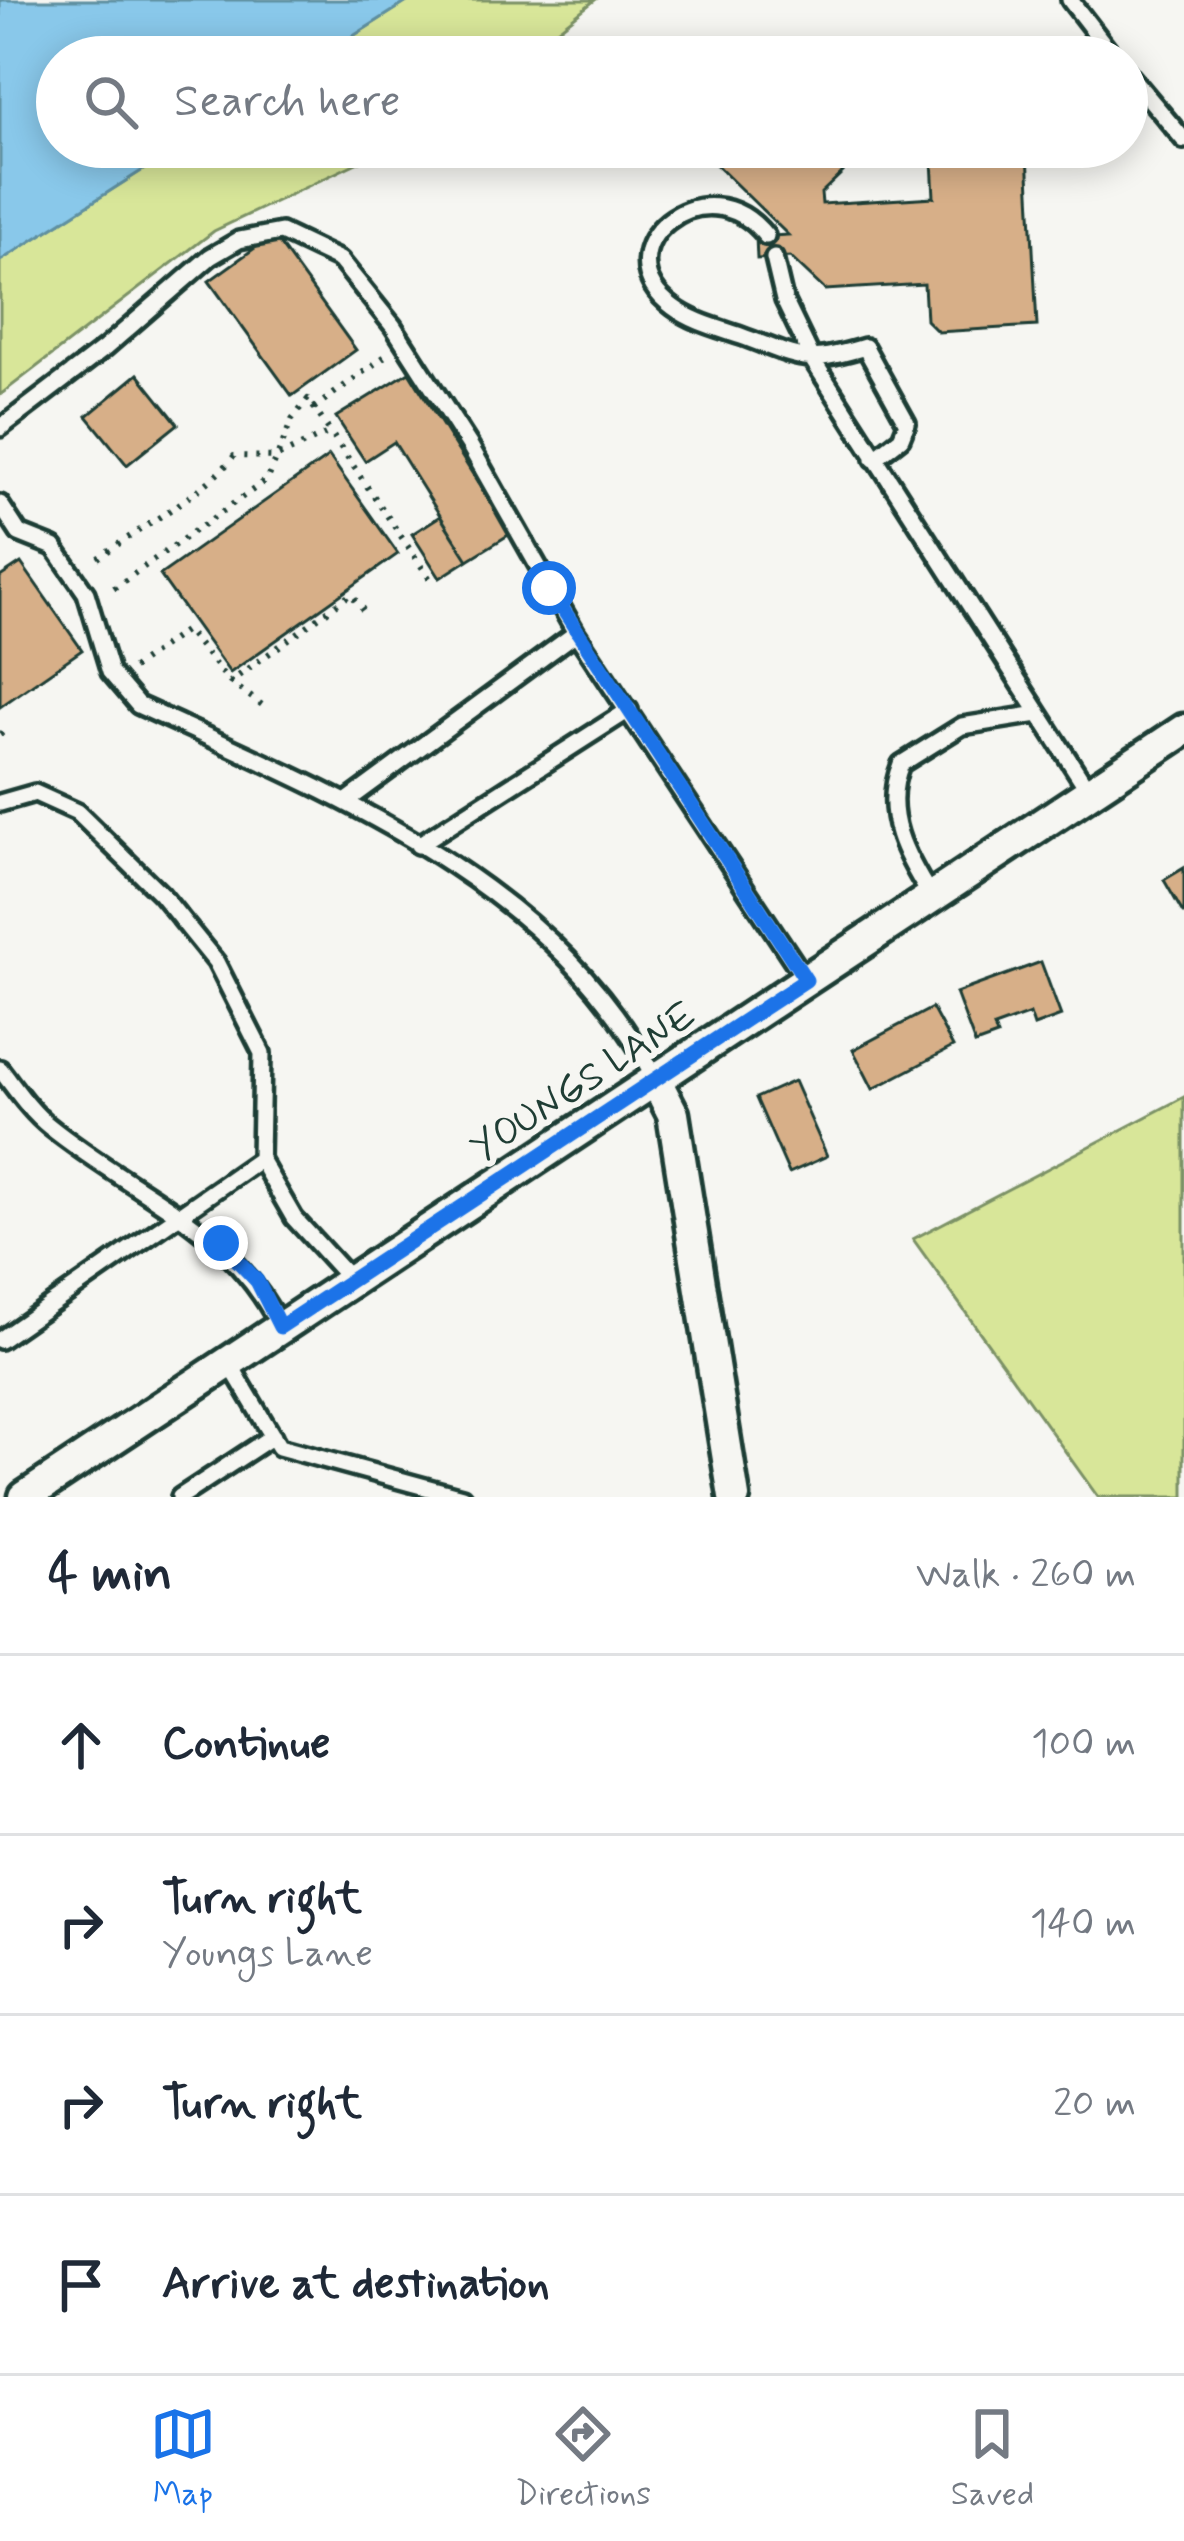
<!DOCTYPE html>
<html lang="en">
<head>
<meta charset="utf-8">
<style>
	body { margin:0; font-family:Mynerve,sans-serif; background:#f2f2f3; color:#1f2937 }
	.stop { position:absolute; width:36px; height:36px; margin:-27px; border:9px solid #1a73e8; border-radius:50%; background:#fff }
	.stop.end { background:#1a73e8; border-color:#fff; box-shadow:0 3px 12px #0008 }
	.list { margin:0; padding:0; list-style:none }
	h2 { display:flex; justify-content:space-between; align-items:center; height:156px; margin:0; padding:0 48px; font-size:51px }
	h2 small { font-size:39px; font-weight:400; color:#747a83 }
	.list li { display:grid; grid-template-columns:78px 1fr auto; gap:36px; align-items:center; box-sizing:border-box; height:180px; padding:0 48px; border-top:3px solid #e0e1e3 }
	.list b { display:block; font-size:45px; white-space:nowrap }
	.list p { margin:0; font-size:39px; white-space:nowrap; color:#747a83 }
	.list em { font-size:39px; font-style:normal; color:#747a83 }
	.icon { flex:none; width:66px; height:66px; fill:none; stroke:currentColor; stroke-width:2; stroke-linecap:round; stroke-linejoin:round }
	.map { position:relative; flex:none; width:1184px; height:1497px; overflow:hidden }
	.search { position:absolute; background:#fff; box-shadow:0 6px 30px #0003; left:36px; right:36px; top:36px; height:132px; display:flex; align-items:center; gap:30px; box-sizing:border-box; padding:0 42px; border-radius:66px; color:#747a83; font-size:45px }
	.sheet { height:876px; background:#fff }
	nav { display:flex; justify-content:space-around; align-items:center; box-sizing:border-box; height:168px; border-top:3px solid #e0e1e3; background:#fff; font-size:33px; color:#747a83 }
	nav a { display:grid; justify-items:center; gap:6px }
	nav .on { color:#1a73e8 }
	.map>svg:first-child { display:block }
</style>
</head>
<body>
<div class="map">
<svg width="1184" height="1497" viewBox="0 0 1184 1497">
	<rect width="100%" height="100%" fill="#f6f6f2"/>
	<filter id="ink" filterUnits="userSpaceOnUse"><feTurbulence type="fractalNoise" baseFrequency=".00833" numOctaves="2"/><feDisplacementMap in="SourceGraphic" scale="24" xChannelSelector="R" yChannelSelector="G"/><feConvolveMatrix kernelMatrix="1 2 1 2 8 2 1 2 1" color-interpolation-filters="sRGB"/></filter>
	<g filter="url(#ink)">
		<path fill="#d8e699" stroke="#7c9266" stroke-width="3" d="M410,0h185l-72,57h-203z
			M179,147h211l-176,84 -214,164v-134z
			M1184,1097v400h-86l-185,-258z"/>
		<path fill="#89c8ea" stroke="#5f90a1" stroke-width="3" d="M0,0h410l-90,57h-263v90h122l-179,114z"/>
		<path fill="#d7af88" stroke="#1f3d34" stroke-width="3" d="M698,147h119l26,25 -22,21 1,11 112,-7 -2,-37 96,-6 9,172 -99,6 -12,-12 -2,-36 -99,6 -35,-33 -33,2 -1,-22 32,-2z
			M273,235l83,115 -64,46 -83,-115z
			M409,372l101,162 -42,26 -74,-118 -29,19 -29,-44z
			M138,374l40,50 -51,41 -40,-49z
			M329,456l69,98 -168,119 -70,-98z
			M440,516l28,44 -28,18 -28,-44z
			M21,563l61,87 -82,57v-130z
			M1184,868v45h-1l-19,-33z
			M1041,962l20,54 -27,10 -4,-12 -36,13 3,9 -22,8 -19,-51z
			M932,1008l21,39 -80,42 -20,-39z
			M794,1081l33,75 -38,17 -33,-75z"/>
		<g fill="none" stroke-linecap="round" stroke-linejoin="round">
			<g stroke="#1f3d34" stroke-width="24">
				<path id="lane" d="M1070,0l44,57
					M1127,72l57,68
					M766,236c-61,-77 -170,15 -93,71 20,15 45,21 68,29 61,22 61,30 124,11l42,76 -6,15 -27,21
					M774,258l10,42 30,62 276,431
					M0,428l105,-80 105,-91 29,-17 42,-8 59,28 53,66 77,120 106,187 230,347
					M0,504l19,29 35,14 32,46 24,79 28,33c192,88 415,175 517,374
					M347,801l229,-168
					M0,803l35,-10 42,19 84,82 55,68 46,91 -2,106 34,59 56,61
					M418,845l211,-135
					M932,898c-26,-41 -51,-85 -31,-134l61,-38 76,-12
					M0,1069c15,19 30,42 49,57 85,69 181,99 231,201
					M0,1340l260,-181
					M228,1361l51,86 183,50
					M180,1497l93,-61"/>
			</g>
			<g stroke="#1f3d34" stroke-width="39">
				<path id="street" d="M655,1079l18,35 61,383
					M25,1497l1159,-767"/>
			</g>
			<path stroke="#1f3d34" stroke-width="6" stroke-dasharray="3 9" stroke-linecap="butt" d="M314,408l74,-54
				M98,558c39,-28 111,-68 136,-102l43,1 53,-25
				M114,588l154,-109 24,-59 16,-21 124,183
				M133,668l53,-38 44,52 121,-88 16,21
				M230,682l35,25
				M0,734l5,-3"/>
			<use href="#lane" stroke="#f6f6f2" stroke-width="15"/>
			<use href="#street" stroke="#f6f6f2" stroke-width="30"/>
		</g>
	</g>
	<g fill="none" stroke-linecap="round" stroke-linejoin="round" filter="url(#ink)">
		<path stroke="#1a73e8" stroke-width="15" d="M221,1243l36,38 23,46 526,-347 -257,-392"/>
	</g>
	<g text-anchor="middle" stroke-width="12" stroke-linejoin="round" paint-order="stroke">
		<g font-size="39" fill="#1f3d34" stroke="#f6f6f2">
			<text transform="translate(582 1080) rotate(-33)" y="14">YOUNGS LANE</text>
		</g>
	</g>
</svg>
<div class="stop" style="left:549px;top:588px"></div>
<div class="stop end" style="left:221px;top:1243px"></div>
<div class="search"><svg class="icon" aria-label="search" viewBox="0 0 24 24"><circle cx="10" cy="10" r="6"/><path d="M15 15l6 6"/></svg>Search here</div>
</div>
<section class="sheet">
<h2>4 min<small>Walk · 260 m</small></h2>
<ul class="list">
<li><svg class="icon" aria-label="ahead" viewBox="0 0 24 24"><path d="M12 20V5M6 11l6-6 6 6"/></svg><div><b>Continue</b></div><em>100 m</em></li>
<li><svg class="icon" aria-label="right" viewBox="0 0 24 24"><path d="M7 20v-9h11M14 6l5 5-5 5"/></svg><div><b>Turn right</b><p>Youngs Lane</p></div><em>140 m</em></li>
<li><svg class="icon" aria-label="right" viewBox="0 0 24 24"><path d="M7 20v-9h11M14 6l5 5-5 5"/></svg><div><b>Turn right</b></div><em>20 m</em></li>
<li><svg class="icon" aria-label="arrive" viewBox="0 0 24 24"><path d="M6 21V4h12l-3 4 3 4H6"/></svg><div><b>Arrive at destination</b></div></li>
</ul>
</section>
<nav>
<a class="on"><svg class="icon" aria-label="map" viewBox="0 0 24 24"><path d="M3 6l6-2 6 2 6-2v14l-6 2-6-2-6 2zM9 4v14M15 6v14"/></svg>Map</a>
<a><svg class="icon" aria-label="directions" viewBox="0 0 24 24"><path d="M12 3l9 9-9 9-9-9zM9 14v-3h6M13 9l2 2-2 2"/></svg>Directions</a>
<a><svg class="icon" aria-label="saved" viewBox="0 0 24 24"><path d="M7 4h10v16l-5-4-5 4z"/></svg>Saved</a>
</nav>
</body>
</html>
